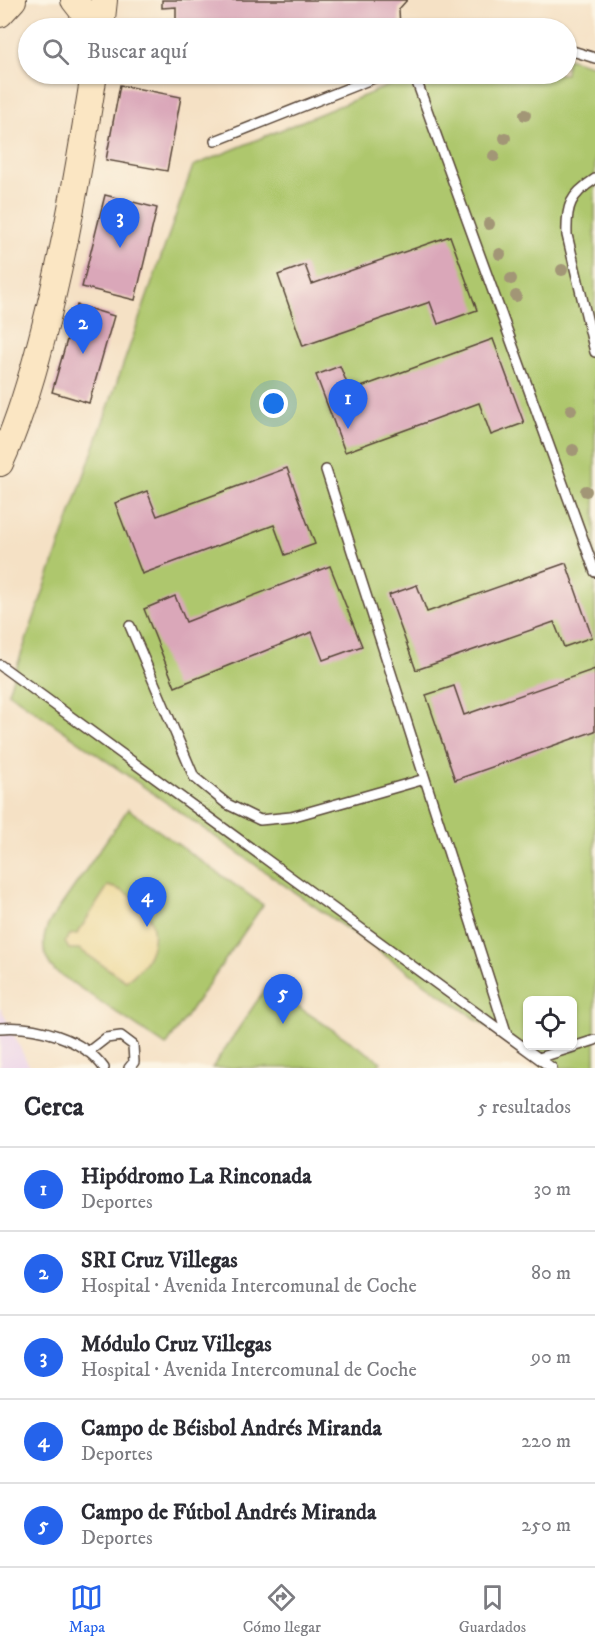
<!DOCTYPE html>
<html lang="es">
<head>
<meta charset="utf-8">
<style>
	body { margin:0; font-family:"IM FELL DW Pica",serif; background:#f2f2f3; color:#2b2b33 }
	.controls { position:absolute; right:18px; bottom:18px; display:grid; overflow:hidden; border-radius:9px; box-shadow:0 2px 4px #0004 }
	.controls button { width:54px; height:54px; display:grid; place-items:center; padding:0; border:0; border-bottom:2px solid #e1e1e2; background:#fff; color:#2b2b33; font:30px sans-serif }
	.you { position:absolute; left:274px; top:404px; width:21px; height:21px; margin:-15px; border:4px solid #fff; border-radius:50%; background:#1a73e8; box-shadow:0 0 0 9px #1a73e833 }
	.badge { display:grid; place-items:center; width:39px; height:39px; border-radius:50%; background:#2563eb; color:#fff; font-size:20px; font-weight:700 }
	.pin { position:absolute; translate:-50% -50px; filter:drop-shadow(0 2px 3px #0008) }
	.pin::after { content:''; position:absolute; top:32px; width:21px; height:18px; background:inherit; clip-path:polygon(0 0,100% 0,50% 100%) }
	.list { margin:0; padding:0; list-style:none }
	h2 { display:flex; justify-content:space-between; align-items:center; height:78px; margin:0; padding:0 24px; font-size:26px }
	h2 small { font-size:20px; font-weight:400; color:#7c7c81 }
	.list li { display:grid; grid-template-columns:39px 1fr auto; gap:18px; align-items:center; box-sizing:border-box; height:84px; padding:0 24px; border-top:2px solid #e1e1e2 }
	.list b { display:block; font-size:22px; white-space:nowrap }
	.list p { margin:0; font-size:20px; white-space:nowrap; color:#7c7c81 }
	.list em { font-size:20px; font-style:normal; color:#7c7c81 }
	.icon { flex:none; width:33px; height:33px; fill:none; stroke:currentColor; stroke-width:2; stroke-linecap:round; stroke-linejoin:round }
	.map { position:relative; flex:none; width:595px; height:1068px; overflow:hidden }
	.search { position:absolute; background:#fff; box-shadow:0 2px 4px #0004; left:18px; right:18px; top:18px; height:66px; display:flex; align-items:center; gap:15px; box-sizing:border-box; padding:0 21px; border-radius:33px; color:#7c7c81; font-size:22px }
	.sheet { height:498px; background:#fff }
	nav { display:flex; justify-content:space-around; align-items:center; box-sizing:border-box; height:84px; border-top:2px solid #e1e1e2; background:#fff; font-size:16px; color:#7c7c81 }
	nav a { display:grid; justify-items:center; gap:3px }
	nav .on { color:#2563eb }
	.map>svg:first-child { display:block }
</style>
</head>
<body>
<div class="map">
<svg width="595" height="1068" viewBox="0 0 595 1068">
	<rect width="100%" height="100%" fill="#fcf5e5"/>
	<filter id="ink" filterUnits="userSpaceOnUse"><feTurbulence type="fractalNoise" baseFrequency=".0167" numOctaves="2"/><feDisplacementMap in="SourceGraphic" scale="12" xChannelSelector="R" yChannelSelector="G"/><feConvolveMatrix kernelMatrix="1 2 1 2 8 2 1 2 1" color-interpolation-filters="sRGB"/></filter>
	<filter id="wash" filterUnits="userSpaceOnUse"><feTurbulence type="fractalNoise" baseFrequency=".008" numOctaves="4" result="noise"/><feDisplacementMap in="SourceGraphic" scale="24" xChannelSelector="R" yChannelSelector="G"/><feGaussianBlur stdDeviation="1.35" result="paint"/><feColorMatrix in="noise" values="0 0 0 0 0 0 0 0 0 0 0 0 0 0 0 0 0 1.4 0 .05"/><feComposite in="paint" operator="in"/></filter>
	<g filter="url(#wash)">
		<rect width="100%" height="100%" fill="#f5e1c5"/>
		<path fill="#ebd1eb" d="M0,1007l30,61h-30z"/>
		<path fill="#aec76d" stroke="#747846" stroke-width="1.5" fill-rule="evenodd" d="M567,58l28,8v1002h-49l-538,-376 185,-526 224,-92h149zM528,1000h44v46h-44z
			M128,809l135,96 -97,141 -111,-75c-13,-14 -14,-31 -6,-48z
			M267,986l114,76 -4,6h-165z"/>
		<path fill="#eeda9e" stroke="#94825e" stroke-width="1.5" d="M108,886c51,12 62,65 18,95l-47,-32h-10l-4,-7 4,-7 8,-1z"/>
		<g id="blocks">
			<path fill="#daa7b9" d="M162,0h245l-8,9 1,19h-224v-21l-14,1z
				M120,85l61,12 -14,74 -61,-11z
				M105,195l52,13 -22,92 -53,-13z
				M450,236l27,74 -39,14 -8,-22 -127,44 -25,-71 27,-10 7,19z
				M77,305l37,11 -25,87 -37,-11z
				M493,339l31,84 -33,12 -12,-32 -134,49 -29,-77 24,-9 10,25z
				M287,468l28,76 -30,11 -11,-30 -132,49 -27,-71 32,-12 10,25z
				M566,563l26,74 -28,10 -10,-25 -138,48 -27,-75 28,-10 10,27z
				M330,566l32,80 -39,14 -11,-28 -137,55 -31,-78 31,-13 11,26z
				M595,669v62l-140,49 -29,-85 28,-9 10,29z"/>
		</g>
	</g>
	<g filter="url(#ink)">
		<use href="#blocks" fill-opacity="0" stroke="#574537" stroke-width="1.5"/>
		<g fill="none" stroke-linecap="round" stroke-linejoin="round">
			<g stroke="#574537" stroke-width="12">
				<path id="lane" d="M566,49l29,9
					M414,74l181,498
					M215,141l169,-67
					M595,179c-25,16 -29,27 -28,56l28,117
					M326,470l181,565
					M130,626l64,151 33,27 33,16 31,-3 134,-38
					M0,665l552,403
					M0,1028c35,-3 83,10 104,40
					M88,1052l18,-14 15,-2 12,9 1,17 -5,6
					M539,1058l56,-18"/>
			</g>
			<g stroke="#574537" stroke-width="28">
				<path id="secondary" d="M74,0l14,18 5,10
					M0,14l13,-14
					M101,28l3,-28
					M0,463c19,-41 31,-82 42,-125 23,-87 38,-176 52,-264"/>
			</g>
			<use href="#lane" stroke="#fff" stroke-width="9"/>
			<use href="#secondary" stroke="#fbe6c3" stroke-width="26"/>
		</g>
		<g fill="#a29676">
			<circle cx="525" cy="115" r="6"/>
			<circle cx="505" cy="138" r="6"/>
			<circle cx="494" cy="156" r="6"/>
			<circle cx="489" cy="224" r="6"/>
			<circle cx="500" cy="254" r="6"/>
			<circle cx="562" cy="270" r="6"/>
			<circle cx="511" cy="279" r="6"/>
			<circle cx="516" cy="296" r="6"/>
			<circle cx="571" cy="410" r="6"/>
			<circle cx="573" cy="450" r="6"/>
			<circle cx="586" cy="491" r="6"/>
		</g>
	</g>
</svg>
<div class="controls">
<button><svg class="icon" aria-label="locate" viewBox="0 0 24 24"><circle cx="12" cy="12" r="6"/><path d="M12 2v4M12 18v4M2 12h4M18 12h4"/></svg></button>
</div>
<div class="you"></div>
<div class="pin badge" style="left:348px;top:429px">1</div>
<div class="pin badge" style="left:83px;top:354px">2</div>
<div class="pin badge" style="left:120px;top:248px">3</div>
<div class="pin badge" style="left:147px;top:927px">4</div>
<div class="pin badge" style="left:283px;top:1024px">5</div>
<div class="search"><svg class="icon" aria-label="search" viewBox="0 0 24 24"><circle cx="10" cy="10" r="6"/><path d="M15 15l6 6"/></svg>Buscar aquí</div>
</div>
<section class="sheet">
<h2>Cerca<small>5 resultados</small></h2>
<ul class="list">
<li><span class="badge">1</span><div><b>Hipódromo La Rinconada</b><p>Deportes</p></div><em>30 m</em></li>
<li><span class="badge">2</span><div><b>SRI Cruz Villegas</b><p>Hospital · Avenida Intercomunal de Coche</p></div><em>80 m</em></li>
<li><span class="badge">3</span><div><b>Módulo Cruz Villegas</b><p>Hospital · Avenida Intercomunal de Coche</p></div><em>90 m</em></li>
<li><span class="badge">4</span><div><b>Campo de Béisbol Andrés Miranda</b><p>Deportes</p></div><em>220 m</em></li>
<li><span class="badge">5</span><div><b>Campo de Fútbol Andrés Miranda</b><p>Deportes</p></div><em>250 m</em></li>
</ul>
</section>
<nav>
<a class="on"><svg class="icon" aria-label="map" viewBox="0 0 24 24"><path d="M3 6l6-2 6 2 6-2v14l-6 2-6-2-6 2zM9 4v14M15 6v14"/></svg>Mapa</a>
<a><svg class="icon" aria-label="directions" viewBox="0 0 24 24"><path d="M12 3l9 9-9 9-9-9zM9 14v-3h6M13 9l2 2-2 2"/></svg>Cómo llegar</a>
<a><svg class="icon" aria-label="saved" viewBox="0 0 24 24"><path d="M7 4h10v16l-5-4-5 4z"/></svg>Guardados</a>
</nav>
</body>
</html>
